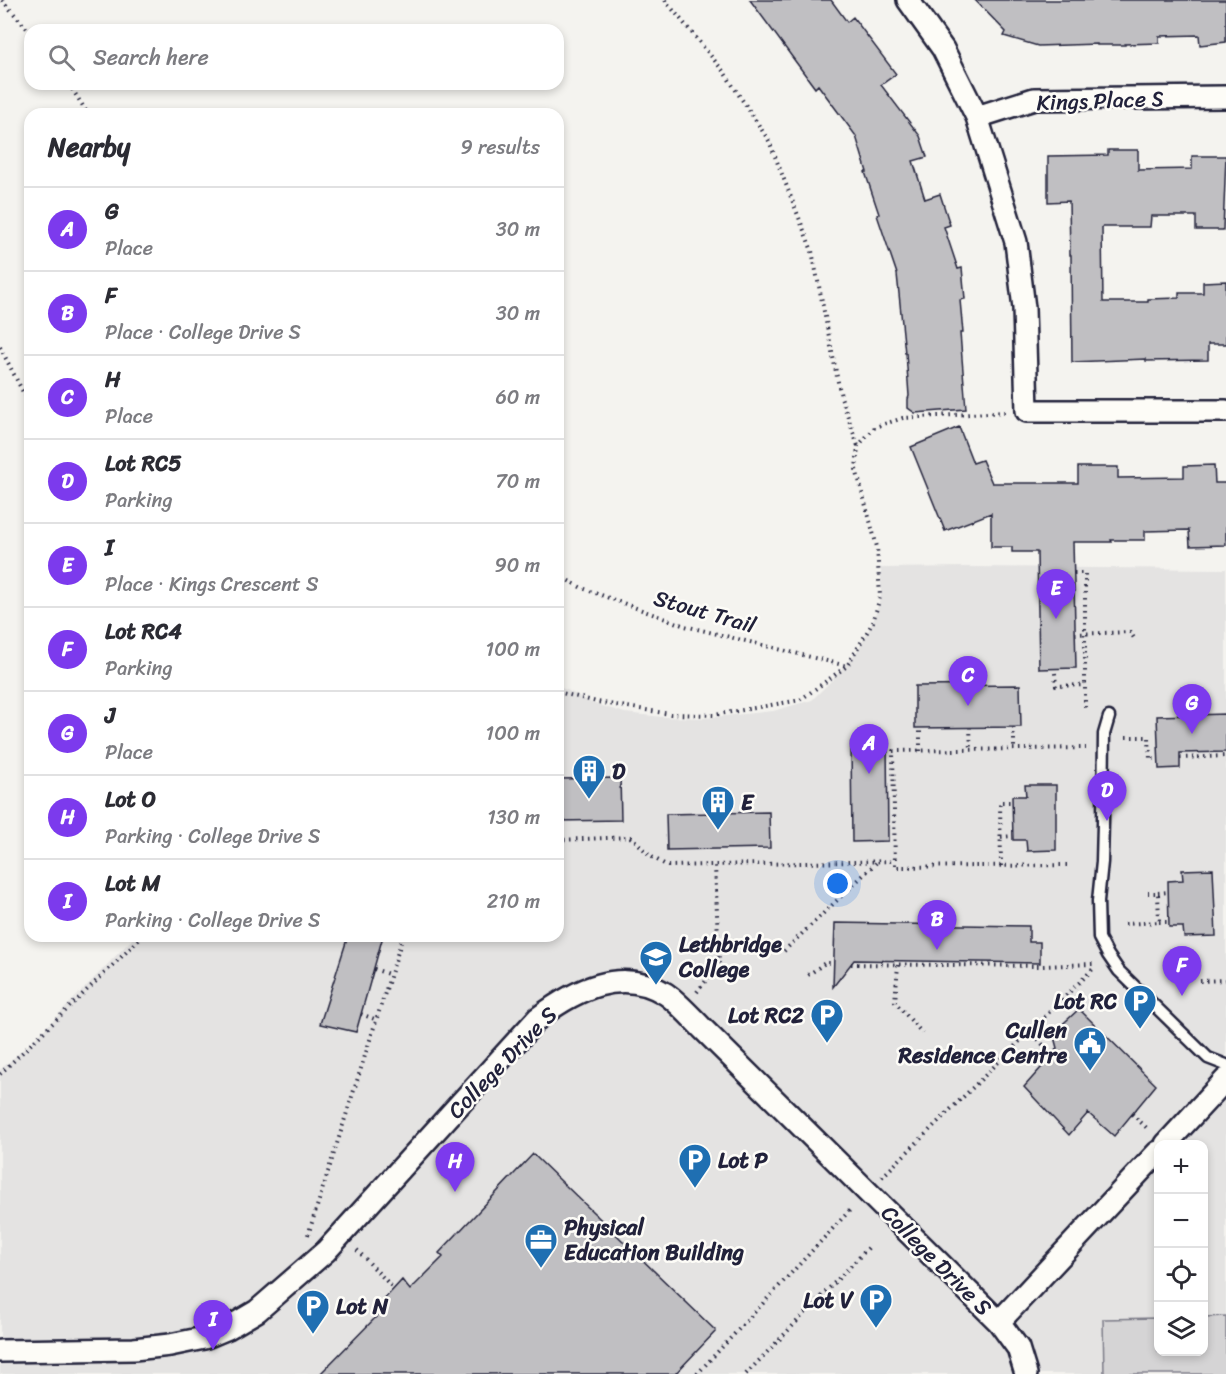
<!DOCTYPE html>
<html lang="en">
<head>
<meta charset="utf-8">
<style>
	body { margin:0; font-family:Sriracha,sans-serif; background:#f7f7f7; color:#2b2b33 }
	.controls { position:absolute; right:18px; bottom:18px; display:grid; overflow:hidden; border-radius:12px; box-shadow:0 3px 9px #0003 }
	.controls button { width:54px; height:54px; display:grid; place-items:center; padding:0; border:0; border-bottom:2px solid #e1e1e2; background:#fff; color:#2b2b33; font:30px sans-serif }
	.you { position:absolute; left:838px; top:884px; width:21px; height:21px; margin:-15px; border:4px solid #fff; border-radius:50%; background:#1a73e8; box-shadow:0 0 0 9px #1a73e833 }
	.badge { display:grid; place-items:center; width:39px; height:39px; border-radius:50%; background:#7c3aed; color:#fff; font-size:20px; font-weight:700 }
	.pin { position:absolute; translate:-50% -50px; filter:drop-shadow(0 2px 3px #0008) }
	.pin::after { content:''; position:absolute; top:32px; width:21px; height:18px; background:inherit; clip-path:polygon(0 0,100% 0,50% 100%) }
	.list { margin:0; padding:0; list-style:none }
	h2 { display:flex; justify-content:space-between; align-items:center; height:78px; margin:0; padding:0 24px; font-size:26px }
	h2 small { font-size:20px; font-weight:400; color:#7c7c81 }
	.list li { display:grid; grid-template-columns:39px 1fr auto; gap:18px; align-items:center; box-sizing:border-box; height:84px; padding:0 24px; border-top:2px solid #e1e1e2 }
	.list b { display:block; font-size:22px; white-space:nowrap }
	.list p { margin:0; font-size:20px; white-space:nowrap; color:#7c7c81 }
	.list em { font-size:20px; font-style:normal; color:#7c7c81 }
	.icon { flex:none; width:33px; height:33px; fill:none; stroke:currentColor; stroke-width:2; stroke-linecap:round; stroke-linejoin:round }
	.map { position:relative; flex:none; width:1226px; height:1374px; overflow:hidden }
	.search { position:absolute; background:#fff; box-shadow:0 3px 9px #0003; left:24px; top:24px; width:540px; height:66px; display:flex; align-items:center; gap:15px; box-sizing:border-box; padding:0 21px; border-radius:18px; color:#7c7c81; font-size:22px }
	.panel { position:absolute; background:#fff; box-shadow:0 3px 9px #0003; left:24px; top:108px; width:540px; height:834px; border-radius:18px }
	.map>svg:first-child { display:block }
</style>
</head>
<body>
<div class="map">
<svg width="1226" height="1374" viewBox="0 0 1226 1374">
	<rect width="100%" height="100%" fill="#f4f3ef"/>
	<filter id="ink" filterUnits="userSpaceOnUse"><feTurbulence type="fractalNoise" baseFrequency=".0167" numOctaves="2"/><feDisplacementMap in="SourceGraphic" scale="12" xChannelSelector="R" yChannelSelector="G"/><feConvolveMatrix kernelMatrix="1 2 1 2 8 2 1 2 1" color-interpolation-filters="sRGB"/></filter>
	<g filter="url(#ink)">
		<path fill="#e4e3e2" fill-rule="evenodd" d="M969,567l257,2v805h-1226v-304l38,-34 97,-100h423v-249l9,3 25,13 33,10 38,4 42,1 68,-7 39,-11 21,-21 25,-29 15,-28 8,-26v-28zM1158,1144h46v208h-46z"/>
		<path fill="#d5d4d5" stroke="#7c7b88" stroke-width="1.5" d="M1226,1316v58h-122l-1,-55 55,-1v34h46v-35z"/>
		<path fill="#c0bfc2" stroke="#22223b" stroke-width="1.5" d="M750,0h81l16,22 6,-5 43,57 -15,11 39,51 7,21 -14,4 12,38 15,-5 10,31 -6,2 14,42 4,-1 3,31 -5,1 3,33h-3l6,76 -51,4 -7,-5v-9l1,-3 -3,-43h-1l-8,-79 -20,-59 2,-1 -14,-42h2l-11,-36 -38,-51 -3,3z
			M975,0h251v42l-26,3 -1,-10 -40,1v7l-34,1v1h-28v-1l-59,2 -34,-10 2,-4z
			M1108,150h30v20l54,-1v-13h34l-3,74h-27v-14h-45l-1,11h-48l1,75h45v-3l31,-1v-5h24v-11l23,-1v63h-18v16l-62,1v-2l-74,3 -1,-107h-1l-1,-54 -21,1v-46l60,-1z
			M959,427l14,36 9,-3 10,23h86v-16h40v11l66,-1v-11l30,-1 1,18h11v62l-36,1 -1,-16 -44,1v9h-34l1,2h-39l3,126 -37,1 -2,-117h-25v-5h-21v-34l-46,18 -34,-84z
			M1020,685l1,42 -106,1v-42z
			M1226,714v38l-46,1v15l-21,1 -2,-53z
			M851,742h36l1,99 -36,1z
			M620,778l1,42 -63,1v-42z
			M1025,785h31v65l-29,1 -1,-11h-13l-1,-44h14z
			M769,812l1,36 -103,2 -1,-36z
			M1213,869l3,67 -32,1 -1,-10h-14l-1,-46 15,-1 -1,-10z
			M835,923l194,3v16h11v21l-186,-3 -21,27z
			M348,936h35l-27,96 -36,-8z
			M1079,1009l77,76 -42,51 -26,-23 -19,22 -45,-48 25,-28 8,-11 -4,-15z
			M533,1154l183,177 -41,43h-355l61,-62 -4,-5 25,-27 8,10 33,-33 -4,-4z"/>
		<g fill="none" stroke-linecap="round" stroke-linejoin="round">
			<g stroke="#22223b" stroke-width="15">
				<path id="service" d="M1109,717l-5,17 -1,89 -1,39 -4,39 1,37 9,17 11,16 89,87 18,7"/>
			</g>
			<g stroke="#22223b" stroke-width="26">
				<path id="minor" d="M908,0l35,49 34,68 39,125 8,66 3,103h199
					M977,117l57,-18 192,-2
					M1166,1144l60,-65
					M999,1322l159,-170
					M0,1351l134,-2 36,-4 34,-7 24,-10 29,-17 69,-60 212,-233c37,-28 83,-52 128,-24 12,8 26,24 37,35l296,293 19,26 8,26"/>
			</g>
			<path stroke="#22223b" stroke-width="4" stroke-dasharray="1.5 4.5" stroke-linecap="butt" d="M2,0l28,32
				M665,0l59,72 45,69 43,110 29,146 17,49
				M69,84l19,30
				M0,347l24,47 6,7
				M1074,573h11v136
				M558,575l24,13 103,38 162,40
				M1075,634l55,-2 6,9
				M1055,673l1,13 29,-1
				M558,692l39,10 73,12 44,1 86,-15 47,-34 26,-44 7,-25 -3,-50 -21,-78 2,-23 17,-19 28,-9 102,-6
				M970,727l1,23
				M1014,727v22
				M1126,737h23l1,22h9
				M887,751h6
				M920,751v-23
				M1180,758l46,-2
				M1001,837l12,-1
				M558,840l72,-3 7,5 13,14 18,10 227,-5
				M1067,865l-172,2 -2,-116 193,-3
				M1001,866l-1,-64h12
				M1158,893l10,-1
				M1159,922h10
				M1125,924l34,-2 -1,-29h-10
				M784,951l93,-89
				M851,964l191,2 52,-2
				M898,965l-3,37 27,31
				M374,969l17,6
				M808,975l17,-12h9
				M1200,981l26,-1
				M697,992l22,-28 -4,-99
				M361,1014l16,6
				M1030,1030l21,24
				M0,1074l143,-138
				M1132,1114l17,16
				M882,1177l213,-210
				M308,1235l95,-299
				M357,1250l37,39
				M697,1374l155,-166
				M746,1374l124,-128"/>
			<use href="#service" stroke="#fdfcf7" stroke-width="10"/>
			<use href="#minor" stroke="#fdfcf7" stroke-width="21"/>
		</g>
	</g>
	<defs>
		<g id="building-pin" transform="scale(1.725)"><path d="M0 17L-7.5 6A9.5 9.5 0 1 1 7.5 6Z" fill="#1f6fb2" stroke="#fdfcf7"/><path d="M-4-6H4V6H1V3H-1V6H-4ZM-2.5-4.3h1.7v1.8h-1.7ZM.8-4.3h1.7v1.8H.8ZM-2.5-1h1.7V.8h-1.7ZM.8-1h1.7V.8H.8Z" fill="#fff"/></g>
		<g id="university-pin" transform="scale(1.725)"><path d="M0 17L-7.5 6A9.5 9.5 0 1 1 7.5 6Z" fill="#1f6fb2" stroke="#fdfcf7"/><path d="M0-5L7-2L0 1L-7-2ZM-4 1L0 2.5L4 1V4Q0 6-4 4Z" fill="#fff"/></g>
		<g id="parking-pin" transform="scale(1.725)"><path d="M0 17L-7.5 6A9.5 9.5 0 1 1 7.5 6Z" fill="#1f6fb2" stroke="#fdfcf7"/><path d="M-3.5-5.5H1a3.5 3.5 0 0 1 0 7H-1V5.5H-3.5ZM-1-3.4V-.6H.8a1.4 1.4 0 0 0 0-2.8Z" fill="#fff"/></g>
		<g id="civic-pin" transform="scale(1.725)"><path d="M0 17L-7.5 6A9.5 9.5 0 1 1 7.5 6Z" fill="#1f6fb2" stroke="#fdfcf7"/><path d="M-.6-6.5H3V-4.5H.6V-3L4-1V1h2V6H-6V1h2V-1L-.6-3ZM-1.2 2.5V6h2.4V2.5Z" fill="#fff"/></g>
		<g id="office-pin" transform="scale(1.725)"><path d="M0 17L-7.5 6A9.5 9.5 0 1 1 7.5 6Z" fill="#1f6fb2" stroke="#fdfcf7"/><path d="M-6-3h4V-5.5h4V-3h4V5H-6ZM-1-4.5V-3h2v-1.5ZM-6 0V1H6V0Z" fill="#fff"/></g>
	</defs>
	<g fill-rule="evenodd">
		<use href="#building-pin" x="589" y="771"/>
		<use href="#building-pin" x="718" y="802"/>
		<use href="#university-pin" x="656" y="957"/>
		<use href="#parking-pin" x="1140" y="1001"/>
		<use href="#parking-pin" x="827" y="1015"/>
		<use href="#civic-pin" x="1090" y="1043"/>
		<use href="#parking-pin" x="695" y="1160"/>
		<use href="#office-pin" x="541" y="1240"/>
		<use href="#parking-pin" x="876" y="1300"/>
		<use href="#parking-pin" x="313" y="1306"/>
	</g>
	<g text-anchor="middle" stroke-width="5" stroke-linejoin="round" paint-order="stroke">
		<g font-size="22" fill="#22223b" stroke="#fdfcf7">
			<text transform="translate(1100 100) rotate(-2)" y="8">Kings Place S</text>
			<text transform="translate(705 611) rotate(16)" y="8">Stout Trail</text>
			<text transform="translate(502 1062) rotate(-46)" y="8">College Drive S</text>
			<text transform="translate(937 1260) rotate(45)" y="8">College Drive S</text>
		</g>
		<g font-size="22" font-weight="bold" fill="#22223b" stroke="#fdfcf7" text-anchor="start">
			<text x="612" y="779">D</text>
			<text x="741" y="810">E</text>
			<text x="679" y="952">Lethbridge<tspan x="679" dy="25">College</tspan></text>
			<text x="1117" y="1009" text-anchor="end">Lot RC</text>
			<text x="804" y="1023" text-anchor="end">Lot RC2</text>
			<text x="1067" y="1038" text-anchor="end">Cullen<tspan x="1067" dy="25">Residence Centre</tspan></text>
			<text x="718" y="1168">Lot P</text>
			<text x="564" y="1235">Physical<tspan x="564" dy="25">Education Building</tspan></text>
			<text x="853" y="1308" text-anchor="end">Lot V</text>
			<text x="336" y="1314">Lot N</text>
		</g>
	</g>
</svg>
<div class="controls">
<button>+</button>
<button>−</button>
<button><svg class="icon" aria-label="locate" viewBox="0 0 24 24"><circle cx="12" cy="12" r="6"/><path d="M12 2v4M12 18v4M2 12h4M18 12h4"/></svg></button>
<button><svg class="icon" aria-label="layers" viewBox="0 0 24 24"><path d="M12 4l9 5-9 5-9-5zM3 14l9 5 9-5"/></svg></button>
</div>
<div class="you"></div>
<div class="pin badge" style="left:869px;top:774px">A</div>
<div class="pin badge" style="left:937px;top:950px">B</div>
<div class="pin badge" style="left:968px;top:706px">C</div>
<div class="pin badge" style="left:1107px;top:821px">D</div>
<div class="pin badge" style="left:1056px;top:619px">E</div>
<div class="pin badge" style="left:1182px;top:996px">F</div>
<div class="pin badge" style="left:1192px;top:734px">G</div>
<div class="pin badge" style="left:455px;top:1192px">H</div>
<div class="pin badge" style="left:213px;top:1350px">I</div>
<div class="search"><svg class="icon" aria-label="search" viewBox="0 0 24 24"><circle cx="10" cy="10" r="6"/><path d="M15 15l6 6"/></svg>Search here</div>
<section class="panel">
<h2>Nearby<small>9 results</small></h2>
<ul class="list">
<li><span class="badge">A</span><div><b>G</b><p>Place</p></div><em>30 m</em></li>
<li><span class="badge">B</span><div><b>F</b><p>Place · College Drive S</p></div><em>30 m</em></li>
<li><span class="badge">C</span><div><b>H</b><p>Place</p></div><em>60 m</em></li>
<li><span class="badge">D</span><div><b>Lot RC5</b><p>Parking</p></div><em>70 m</em></li>
<li><span class="badge">E</span><div><b>I</b><p>Place · Kings Crescent S</p></div><em>90 m</em></li>
<li><span class="badge">F</span><div><b>Lot RC4</b><p>Parking</p></div><em>100 m</em></li>
<li><span class="badge">G</span><div><b>J</b><p>Place</p></div><em>100 m</em></li>
<li><span class="badge">H</span><div><b>Lot O</b><p>Parking · College Drive S</p></div><em>130 m</em></li>
<li><span class="badge">I</span><div><b>Lot M</b><p>Parking · College Drive S</p></div><em>210 m</em></li>
</ul>
</section>
</div>
</body>
</html>
